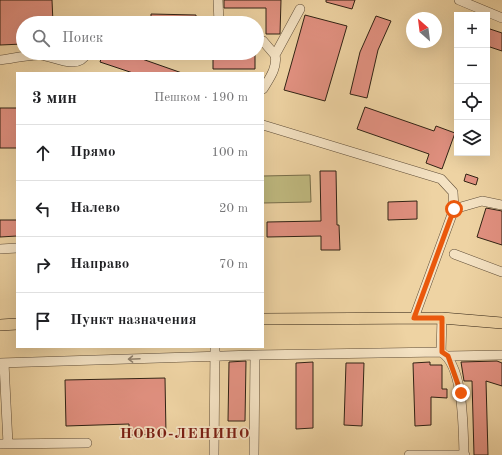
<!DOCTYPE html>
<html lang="ru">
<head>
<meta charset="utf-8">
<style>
	body { margin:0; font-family:"Old Standard TT",serif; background:#f6f6f6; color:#202124 }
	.controls { position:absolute; right:12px; top:12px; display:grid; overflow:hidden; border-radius:0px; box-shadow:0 4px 16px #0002 }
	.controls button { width:36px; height:36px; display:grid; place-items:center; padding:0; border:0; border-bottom:1px solid #e0e0e0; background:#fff; color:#202124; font:20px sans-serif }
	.compass { position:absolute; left:406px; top:12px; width:36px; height:36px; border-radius:50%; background:#fff; box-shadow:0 4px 16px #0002; rotate:332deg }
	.stop { position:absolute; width:12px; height:12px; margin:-9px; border:3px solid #ea580c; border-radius:50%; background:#fff }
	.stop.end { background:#ea580c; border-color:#fff; box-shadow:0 1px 4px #0008 }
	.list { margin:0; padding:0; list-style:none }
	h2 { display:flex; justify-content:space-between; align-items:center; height:52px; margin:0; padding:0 16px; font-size:17px }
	h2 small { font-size:13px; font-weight:400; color:#757577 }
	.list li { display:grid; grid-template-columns:26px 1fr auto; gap:12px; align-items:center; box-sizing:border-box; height:56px; padding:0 16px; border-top:1px solid #e0e0e0 }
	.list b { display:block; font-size:15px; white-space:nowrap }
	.list em { font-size:13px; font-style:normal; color:#757577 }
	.icon { flex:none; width:22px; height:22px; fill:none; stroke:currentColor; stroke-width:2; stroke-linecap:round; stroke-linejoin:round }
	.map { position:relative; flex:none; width:502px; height:455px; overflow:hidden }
	.search { position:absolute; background:#fff; box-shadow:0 4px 16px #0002; left:16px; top:16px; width:248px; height:44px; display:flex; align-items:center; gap:10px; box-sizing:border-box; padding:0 14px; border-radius:22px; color:#757577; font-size:15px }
	.panel { position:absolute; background:#fff; box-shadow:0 4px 16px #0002; left:16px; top:72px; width:248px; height:276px; border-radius:0px }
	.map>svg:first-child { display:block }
</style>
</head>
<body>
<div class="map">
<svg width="502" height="455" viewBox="0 0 502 455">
	<rect width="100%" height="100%" fill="#eed3a3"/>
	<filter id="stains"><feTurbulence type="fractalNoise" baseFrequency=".005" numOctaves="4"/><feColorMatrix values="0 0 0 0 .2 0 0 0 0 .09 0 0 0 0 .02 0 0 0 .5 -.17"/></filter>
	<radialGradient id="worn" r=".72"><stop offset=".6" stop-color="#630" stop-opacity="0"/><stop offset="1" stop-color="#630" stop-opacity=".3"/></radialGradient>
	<path fill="#c0ba80" stroke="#786e4a" d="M310,175l1,27 -48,1v-27z"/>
	<path fill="#e29181" stroke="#302214" d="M0,0h52l1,23h-30v21l-23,1z
		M224,0h57l-1,34h-14v-26h-42z
		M326,0h29l-3,9 -26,-7z
		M151,14l45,1v8h-45z
		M305,15l42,11 -22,75 -41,-11z
		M376,16l15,5 -13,29 -11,48 -17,-4 10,-42z
		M487,28l15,5v18l-15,-5z
		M103,53h22l57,20h-49l-33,-11z
		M213,53h42v16h-42z
		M365,107l69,24 2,-5 19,7 -13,36 -16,-6 3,-9 -72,-25z
		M0,108h17v40h-17z
		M320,171h16l1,54h2l1,25h-19v-14l-54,1v-15l54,-1z
		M466,174l12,4 -2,7 -12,-4z
		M417,201v18l-29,1v-18z
		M486,208l16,3v34l-25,-8z
		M0,220h17v16l-17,1z
		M246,361l-1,60h-17l1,-59z
		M497,361l5,2v23l-16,-5 2,74h-14l-2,-74h-8l-3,-19z
		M313,362v66l-17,1v-66z
		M430,362v3h12v24h5v9l-16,-1v28l-16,1 -2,-63z
		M346,363h18l-2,63 -18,-1z
		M165,378l1,56 -37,1v-11l-63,2 -1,-46z"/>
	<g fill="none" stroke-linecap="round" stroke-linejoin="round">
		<g stroke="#604e38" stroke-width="10">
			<path id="minor" d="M218,0l1,23
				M459,0l43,18
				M257,40l6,1 12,14 25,-46
				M0,60c12,-1 29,-6 41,-5 14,2 37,16 46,-2
				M263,89c6,-10 15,-22 12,-34
				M263,125l178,54 12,13 1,17 -40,109
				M454,209l28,-8 20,4
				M0,249l17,-1
				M454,254l48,18
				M441,352c23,13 22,77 23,102
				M448,356l54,-1
				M0,363l255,-8 186,-3 1,-34
				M4,363l4,81
				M0,444l87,-1
				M214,455l1,-108
				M254,455l1,-100
				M409,455h56"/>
		</g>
		<g stroke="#302214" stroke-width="12">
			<path id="major" d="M263,319l179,-1 60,5
				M0,325l17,-1"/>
		</g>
		<use href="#minor" stroke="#f4e2c3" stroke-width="9"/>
		<use href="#major" stroke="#eed3a3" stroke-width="11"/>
	</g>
	<defs><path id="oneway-shaft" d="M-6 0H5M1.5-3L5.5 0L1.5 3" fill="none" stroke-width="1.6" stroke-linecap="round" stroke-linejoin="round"/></defs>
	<use stroke="#92826c" href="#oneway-shaft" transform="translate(134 359) rotate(178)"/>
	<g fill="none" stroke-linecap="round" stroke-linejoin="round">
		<path stroke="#ea580c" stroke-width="5" d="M454,209l-40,109h28v34l6,4 13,37"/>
	</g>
	<g text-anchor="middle" stroke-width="3.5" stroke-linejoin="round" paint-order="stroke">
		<g font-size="15" font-weight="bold" letter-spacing="1" fill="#7a1f14" stroke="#f4e2c3">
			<text x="185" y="438">НОВО-ЛЕНИНО</text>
		</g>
	</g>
	<rect width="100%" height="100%" filter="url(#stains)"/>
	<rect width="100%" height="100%" fill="url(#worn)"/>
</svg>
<div class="controls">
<button>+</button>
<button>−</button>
<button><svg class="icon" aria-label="locate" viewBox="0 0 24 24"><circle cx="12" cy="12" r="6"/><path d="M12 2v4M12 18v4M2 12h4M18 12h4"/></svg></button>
<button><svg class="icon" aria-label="layers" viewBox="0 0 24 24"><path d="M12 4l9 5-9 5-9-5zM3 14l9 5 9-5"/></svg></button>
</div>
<svg class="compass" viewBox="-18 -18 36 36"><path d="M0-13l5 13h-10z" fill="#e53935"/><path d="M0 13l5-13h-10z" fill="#757577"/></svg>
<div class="stop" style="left:454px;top:209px"></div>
<div class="stop end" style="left:461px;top:393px"></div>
<div class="search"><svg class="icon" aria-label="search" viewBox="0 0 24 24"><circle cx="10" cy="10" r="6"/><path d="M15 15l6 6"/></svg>Поиск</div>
<section class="panel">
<h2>3 мин<small>Пешком · 190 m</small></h2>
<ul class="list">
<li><svg class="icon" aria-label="ahead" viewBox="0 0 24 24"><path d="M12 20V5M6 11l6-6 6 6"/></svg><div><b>Прямо</b></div><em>100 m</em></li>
<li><svg class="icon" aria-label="left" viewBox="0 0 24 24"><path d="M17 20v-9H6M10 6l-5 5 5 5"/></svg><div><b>Налево</b></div><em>20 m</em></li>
<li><svg class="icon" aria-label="right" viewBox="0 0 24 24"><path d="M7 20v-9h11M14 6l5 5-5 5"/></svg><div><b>Направо</b></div><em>70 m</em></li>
<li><svg class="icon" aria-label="arrive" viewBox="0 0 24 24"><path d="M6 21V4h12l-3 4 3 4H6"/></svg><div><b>Пункт назначения</b></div></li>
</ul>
</section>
</div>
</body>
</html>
